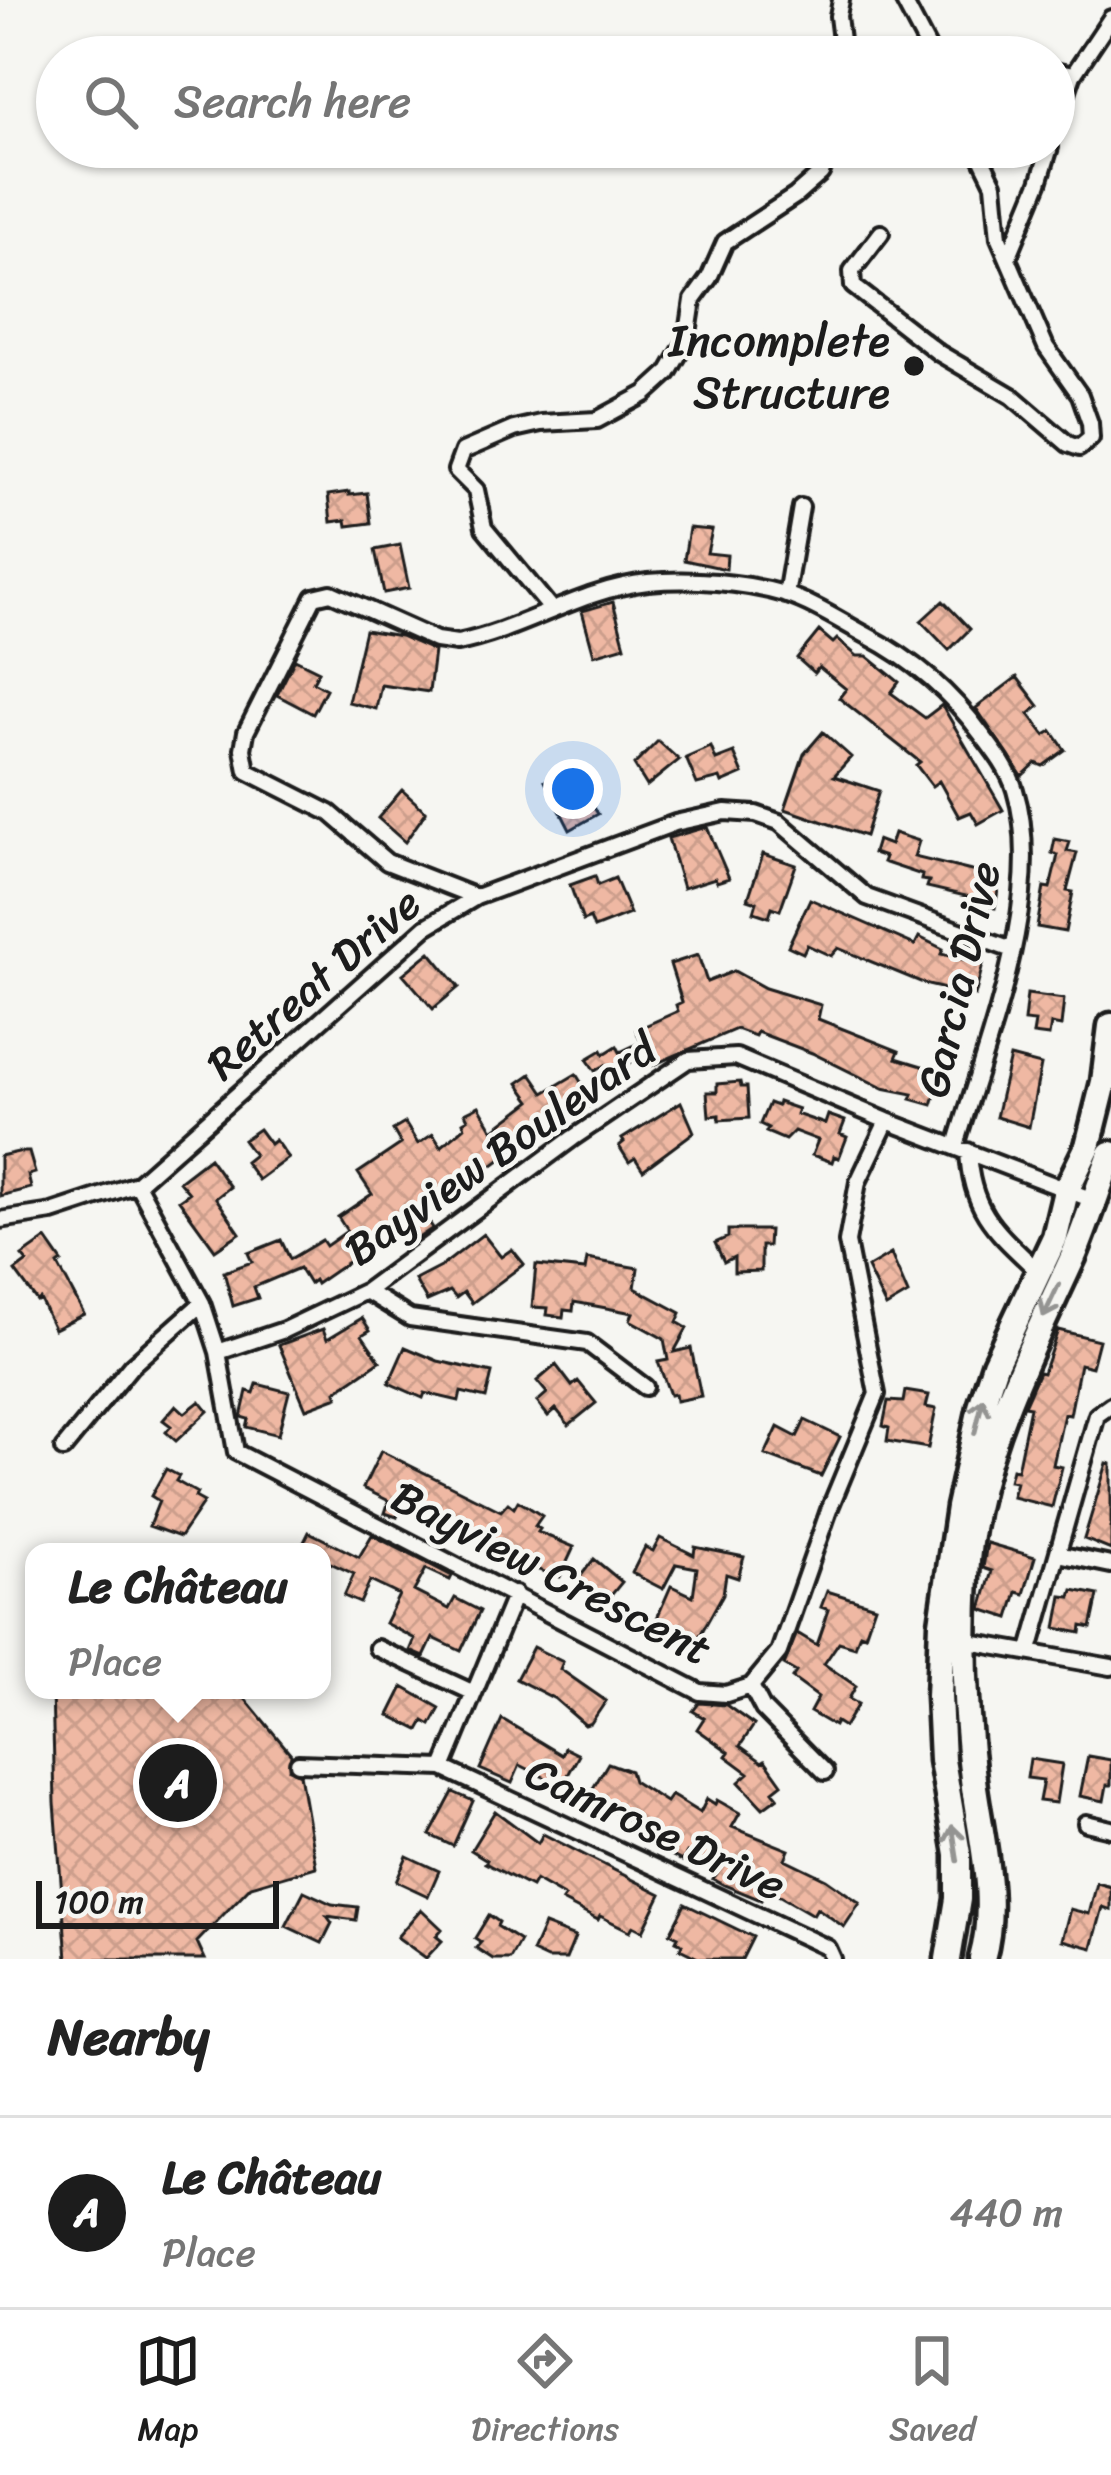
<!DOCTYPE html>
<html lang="en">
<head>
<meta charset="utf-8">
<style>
	body { margin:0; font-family:Sriracha,sans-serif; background:#f6f6f6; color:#222 }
	.scale { position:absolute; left:36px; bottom:30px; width:243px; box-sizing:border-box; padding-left:12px; border:6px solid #1c1c1c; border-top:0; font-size:33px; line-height:42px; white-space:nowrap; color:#1c1c1c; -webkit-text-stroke:9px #f6f6f2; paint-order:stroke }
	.you { position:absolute; left:573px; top:789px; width:42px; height:42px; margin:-30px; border:9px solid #fff; border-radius:50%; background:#1a73e8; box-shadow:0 0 0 18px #1a73e833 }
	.badge { display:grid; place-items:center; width:78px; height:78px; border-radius:50%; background:#1c1c1c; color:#fff; font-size:39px; font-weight:700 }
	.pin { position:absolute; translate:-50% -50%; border:6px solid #fff; box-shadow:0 3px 12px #0006 }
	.popup { position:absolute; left:25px; top:1543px; width:306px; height:156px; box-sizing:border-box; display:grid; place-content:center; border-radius:24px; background:#fff; filter:drop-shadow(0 3px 9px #0005); font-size:39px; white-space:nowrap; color:#767676 }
	.popup b { font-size:45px; color:#222 }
	.popup::after { content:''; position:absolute; left:50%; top:100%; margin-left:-24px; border:24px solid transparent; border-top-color:#fff }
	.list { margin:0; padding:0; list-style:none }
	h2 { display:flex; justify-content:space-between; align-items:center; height:156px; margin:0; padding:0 48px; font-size:51px }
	h2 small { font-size:39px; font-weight:400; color:#767676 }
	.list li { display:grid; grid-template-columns:78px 1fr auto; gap:36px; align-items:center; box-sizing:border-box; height:192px; padding:0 48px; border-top:3px solid #e0e0e0 }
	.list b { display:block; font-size:45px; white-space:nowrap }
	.list p { margin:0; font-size:39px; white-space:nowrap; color:#767676 }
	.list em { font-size:39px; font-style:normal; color:#767676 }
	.icon { flex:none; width:66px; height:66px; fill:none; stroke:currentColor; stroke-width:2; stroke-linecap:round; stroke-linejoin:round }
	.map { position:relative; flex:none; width:1111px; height:1959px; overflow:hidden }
	.search { position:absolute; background:#fff; box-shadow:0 3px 9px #0004; left:36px; right:36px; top:36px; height:132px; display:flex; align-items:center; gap:30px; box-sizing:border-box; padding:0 42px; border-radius:66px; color:#767676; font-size:45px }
	.sheet { height:348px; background:#fff }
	nav { display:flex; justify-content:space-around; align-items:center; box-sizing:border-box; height:168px; border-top:3px solid #e0e0e0; background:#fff; font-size:33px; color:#767676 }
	nav a { display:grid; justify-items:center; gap:6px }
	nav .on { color:#1c1c1c }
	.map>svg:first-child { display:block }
</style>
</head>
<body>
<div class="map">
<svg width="1111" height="1959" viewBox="0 0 1111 1959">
	<defs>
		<pattern id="building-cross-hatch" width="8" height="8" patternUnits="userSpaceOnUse" patternTransform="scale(3)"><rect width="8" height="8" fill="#efb8a3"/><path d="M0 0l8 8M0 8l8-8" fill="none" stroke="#cc9e8c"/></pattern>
	</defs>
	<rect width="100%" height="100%" fill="#f6f6f2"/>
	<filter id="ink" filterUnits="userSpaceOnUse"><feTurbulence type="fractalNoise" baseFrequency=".00833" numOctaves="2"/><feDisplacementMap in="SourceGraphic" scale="24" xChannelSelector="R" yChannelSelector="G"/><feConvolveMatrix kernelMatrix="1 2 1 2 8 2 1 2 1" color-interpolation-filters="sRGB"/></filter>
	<g filter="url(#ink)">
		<path fill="url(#building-cross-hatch)" stroke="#1c1c1c" stroke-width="3" d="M349,492v3l18,-2 4,30 -24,3 -1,-6 -15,2 -3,-27z
			M689,528l23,2 -5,23 20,2 -1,14 -42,-9z
			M400,545l9,43 -25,5 -9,-43z
			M943,601l27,28 -21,21 -28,-29z
			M613,602l12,44 -31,9 -12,-44z
			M365,630l35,6 34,15 -5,41 -48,-7 -5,24 -28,-7z
			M819,631l14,12 4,-4 20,17h10l32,26 -8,11 34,25 17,-13 61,105 -25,14 -7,-12 -12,5 -20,-36 -7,5 -16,-21 4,-3 -81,-64 7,-9 -27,-22 -5,6 -17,-15z
			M295,659l24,12 -6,11 13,7 -13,25 -36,-19z
			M1017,677l22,29 -10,8 16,21 7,-4 13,19 -22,16 -7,-3 -14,13 -46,-68z
			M823,732l28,25 -17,19 45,15 -14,45 -80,-27 19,-55z
			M658,741l21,19 -32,26 -13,-21z
			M711,747l5,13 18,-7 9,21 -21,9 -2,-5 -23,6 -11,-26z
			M566,769l5,8 13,-8 10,17 -10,5 14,23 -28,16 -25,-49z
			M402,790l24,22 -21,30 -27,-24z
			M707,827l22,51 -12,4 -2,-4 -32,10 -15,-50z
			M894,833l25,8 -5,16 86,21 -5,30 -22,-4 1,-6 -47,-11 2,-6 -8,-1 1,-5 -39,-13 2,-5 -12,-4 4,-13 13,5z
			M1055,839l15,3 -3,9 10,2 -10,38 6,1 -8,40 -28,-5 7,-40 6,1 8,-33 -6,-2z
			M763,854l33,11 -16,45 -8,-3 -3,10 -15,-5 3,-10 -9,-3z
			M595,876l3,9 17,-7 15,36 -36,14 -4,-10 -7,3 -13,-36z
			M810,899l105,46 4,-8 24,12 -2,5 42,10 -8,32 -47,-11 -90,-37 -7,8 -24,-11 -4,8 -15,-7z
			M430,952l29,35 -26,22 -30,-35z
			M698,955l9,27 27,-11 31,17 56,17 -3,14 81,32 -3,7 46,14 -10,33 -21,-6 2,-5 -30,-6 -71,-35 -55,-21 -2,4 -19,-7 -90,39 -5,-12 -30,19 -6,-10 -10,6 -8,-12 15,-9 2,4 13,-8 3,6 21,-10 -5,-12 42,-19 -2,-6 6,-3 -12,-38z
			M1027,994l37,5 -3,27 -10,-2 -2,12 -16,-2 2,-12 -11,-1z
			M1010,1057l31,8 -12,62 -33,-10z
			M531,1074l13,19 32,-19 18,29 -30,18 4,5 -13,10 -5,-8 -26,20 -3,-4 -96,72 8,12 -16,11 -11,-17 -90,62 -2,-4 -5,4 -10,-16 -45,19 4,11 -25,8 -9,-34 28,-10 -4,-9 33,-13 9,19 32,-19 4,6 21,-15 -9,-14 34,-23 -14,-21 43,-29 -8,-14 12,-7 13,21 15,-10 8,13 24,-20 -2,-5 5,-3 -3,-6 14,-7 14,24 38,-29 -13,-18z
			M740,1082l1,5h6l2,31 -30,2v-5l-10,1 -2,-24h10v-8z
			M681,1102l13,30 -51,38 -8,-12 -6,4 -10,-16 5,-4 -2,-3z
			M778,1102l20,7 -2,5 29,10 3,-9 17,6 -5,13 7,3 -8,21 -5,-2 -2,6 -20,-7 6,-15 -24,-9 -9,9 -19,-8 2,-4 -8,-4 9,-21 8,3z
			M259,1129l11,15 5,-4 13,18 -30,22 -13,-18 9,-7 -11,-15z
			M18,1152h11l6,21 -7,2 3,13 -31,8v-40z
			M209,1158l21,29 -14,11 24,35 -25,17 -36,-50 10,-7 -10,-12z
			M728,1230h41l-1,16h-7v25l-27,1v-15l-10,5 -9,-19 13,-6z
			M483,1234l18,23 11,-8 12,15 -52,39 -8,-11 -8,6 -6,-7 -23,10 -12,-21 27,-14z
			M46,1239l16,23 -4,3 26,49 -30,15 -14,-30 -3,2 -22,-30 12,-9 -5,-6z
			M891,1254l17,40 -22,13 -19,-39z
			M587,1259l51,9 -3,20 46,25 -4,9 10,6 -13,24 17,-4 10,48 -25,5 -1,-7 -5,1 -12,-33 10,-2 -4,-21 -34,-19 3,-7 -59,-11 -1,9 -9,-1 -1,7 -16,-2 1,-7 -16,-1 4,-42 49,5z
			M362,1318l8,12 -8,5 18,26 -44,30 2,6 -32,12 -27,-64 44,-16 4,10z
			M1058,1330l41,10 -7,27 -12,-3 -10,51 -6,-1 -11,51 9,2 -10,40 -40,-10 4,-15 -7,-1 3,-12 5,1 13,-63 -6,-1 15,-34 4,1z
			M405,1347l33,14 54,12 -6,25 -25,-6 -2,9 -34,-8 -2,5 -34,-15z
			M556,1365l16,21 6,-5 18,22 -27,22 -13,-16 -8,7 -11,-14 10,-9 -10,-12z
			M257,1384l32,8 -11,43 -32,-8 2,-8 -7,-2 6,-26 7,2z
			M905,1391l24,4 -3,12 10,2 -8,39 -41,-7 2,-13 -6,-2 5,-25 15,1z
			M200,1401l8,10 -32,30 -10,-9 5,-6 -8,-6 13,-15 9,8z
			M805,1420l35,17 -19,39 -56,-21 13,-28 19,10z
			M381,1451l120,60 7,-8 6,5 4,-7 12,7 12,8 -7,10 5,3 -2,3 36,15 -14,30 -37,-12 -117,-72 -9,24 -12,-4 4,-12 -26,-13z
			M1107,1463l4,1v86l-27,-11z
			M166,1469l13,7 -3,5 21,12 -2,4 9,5 -24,35 -31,-11 10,-25 -8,-5z
			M309,1532l50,25 13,-22 80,41 -2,4 -24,-11 -12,22 35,18 6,-11 25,13 -19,40 -28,-13 -9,19 -14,-6 5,-12 -30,-16 14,-28 -29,-14 -10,22 -16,-7 10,-22 -32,-15v-7h-23z
			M660,1538l34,17 1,-8 49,10 -6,21 -12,-4 -3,20 -28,50 -23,-11 -2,4 -15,-6 -1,-6 17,-39 22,10 4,-28 -21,-4 -13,25 -31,-16 13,-26 8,4z
			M987,1543l48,14 -11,37 -7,-2 -8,26 -28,-9 11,-38 -9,-3z
			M594,1559l28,23 -18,22 -28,-22z
			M1073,1590l25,5 -7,33 -9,-2 -1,7 -25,-5 6,-32 9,1z
			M827,1591l48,15 -10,29 -5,-2 -5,14 -16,-5 -15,22 32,22 -7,13 9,5 -14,23 -8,-5 -2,4 -24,-14 8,-15 -26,-19 4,-6 -12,-7 13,-32 20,12 12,-35 -8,-3z
			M533,1647l30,15 -3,7 46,32 -15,22 -6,2 -30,-26 -39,-20z
			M403,1687l37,21 -9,17 -7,-4 -5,9 -30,-15z
			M52,1690h186l53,64 -2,15 11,5 16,93 -65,19 -54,56 8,17h-138l-12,-156z
			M699,1703l27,2 28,20 -14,21 22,16 3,-2 17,24 -9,7 5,6 -15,11 -24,-26 10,-9 -23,-17 3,-4 -32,-23 7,-11 -11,-7z
			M502,1719l60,36 3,-7 14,7 -17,31 -42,-21 -8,18 -32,-14z
			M1088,1756l23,4v25h-4l-3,16 -24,-5z
			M1030,1759l32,5 -6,39 -17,-2 4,-21 -16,-2z
			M608,1763l22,8 3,10 33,21 5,-7 29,18 7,-14 8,5 2,-4 23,13 -8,14 57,23 -4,9 41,20 34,24 -16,24 -27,-19 -4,7 -47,-27 -5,12 -37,-15 -11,-6 6,-9 -32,-17 -5,8 -13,-7 3,-5 -57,-37 -29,-12z
			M453,1792l20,9 -20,45 -23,-11z
			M495,1811l43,32 5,-9 118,60 -18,37 -10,-5 -3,5 -30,-15 -2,4 -36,-19 3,-4 -30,-17 -4,7 -46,-24 2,-3 -16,-10z
			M407,1856l32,15 -11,25 -32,-15z
			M1097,1883l14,4v23l-8,-3 -11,41 -30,-8 8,-31 19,5z
			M304,1891l28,13 26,3 -2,13 -29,-4 5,7 -10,20 -36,-17z
			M685,1904l68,33 -11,22h-42l-20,-10 2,-5 -6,-3 2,-4 -8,-4z
			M421,1909l21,20 -6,7 6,5 -16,17 -29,-21z
			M489,1915l10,7 -2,4 23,15 -10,18h-17l-17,-11 5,-6 -6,-4z
			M544,1925l31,12 -9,22h-19l-15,-7z"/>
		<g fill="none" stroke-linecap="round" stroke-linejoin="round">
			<g stroke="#1c1c1c" stroke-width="22">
				<path id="minor" d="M841,0l-3,16 5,41
					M903,0l30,57
					M1054,71l19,4
					M1054,131l19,-56 38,-57
					M881,233l-29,38 1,15 86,67 73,43 56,48 11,4 12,-10 -1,-15 -10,-28 -34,-48 -47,-109 -5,-54 -18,-37
					M1008,258l31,-75 11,-36
					M786,595l15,-88
					M552,610l-68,-82 -8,-38 -20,-20 7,-19 51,-22 27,-6 56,-3 48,-26 23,-21 19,-33 6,-40 16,-22 16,-36 70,-46 26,-23 11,-26
					M476,897l-89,-35 -57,-49 -83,-42 -4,-22 3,-17 68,-135 17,-4 105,47 21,3c66,-13 124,-54 191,-61 43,-4 95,0 136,12 29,9 56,27 82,41 48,25 85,57 116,100 13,17 27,35 33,55 32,105 -29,252 -59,356
					M968,1151c3,62 29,81 71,121
					M137,1184l65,119 16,49 18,100 464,240 26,2 25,-8 28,-34 50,-142 48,-116 -30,-152 11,-60 29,-61
					M0,1220l52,-8 85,-28 289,-257 50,-30 199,-74 50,-11 31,2 23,8 88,75 145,53
					M366,1291l44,27 177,25 58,44
					M218,1352l66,-22 82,-39 207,-153 115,-78 48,-3 151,64 206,79
					M63,1449l68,-83 71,-63
					M1058,1554l53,11
					M964,1641l147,26
					M377,1648l97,45
					M1030,1650l67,-235 14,-10
					M751,1686l12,23 62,63
					M298,1763l145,5 72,-174
					M443,1768l385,180 5,11
					M1086,1823l25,6"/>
			</g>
			<g stroke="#1c1c1c" stroke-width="33">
				<path id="trunk" d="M948,1959l10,-60v-45l-16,-94 -3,-64 3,-73 17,-116 22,-100 14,-43 60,-127 11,-46 22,-45 16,-64 7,-56
					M982,1959c16,-57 0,-115 -8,-172 -9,-70 -12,-140 -8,-211 5,-113 61,-218 107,-319 14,-33 25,-69 38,-103"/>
			</g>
			<use href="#minor" stroke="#f6f6f2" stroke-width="14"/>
			<use href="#trunk" stroke="#f6f6f2" stroke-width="24"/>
		</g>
		<defs><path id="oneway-shaft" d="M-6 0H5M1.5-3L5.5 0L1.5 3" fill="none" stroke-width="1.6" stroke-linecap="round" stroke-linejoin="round" transform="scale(3)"/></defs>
		<g stroke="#949492">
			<use href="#oneway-shaft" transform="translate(1051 1301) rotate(115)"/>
			<use href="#oneway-shaft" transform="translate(979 1416) rotate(-76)"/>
			<use href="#oneway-shaft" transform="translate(955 1843) rotate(-99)"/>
		</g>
	</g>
	<circle fill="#1c1c1c" stroke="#f6f6f2" stroke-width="4.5" cx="914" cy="366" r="12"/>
	<g text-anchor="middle" stroke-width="9" stroke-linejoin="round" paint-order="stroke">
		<g font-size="45" fill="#1c1c1c" stroke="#f6f6f2" text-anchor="end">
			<text x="890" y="356">Incomplete<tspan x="890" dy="52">Structure</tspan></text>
		</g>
		<g font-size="45" fill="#1c1c1c" stroke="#f6f6f2">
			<text transform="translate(958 979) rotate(-77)" y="16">Garcia Drive</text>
			<text transform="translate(313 983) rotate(-41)" y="16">Retreat Drive</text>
			<text transform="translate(500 1149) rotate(-35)" y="16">Bayview Boulevard</text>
			<text transform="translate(552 1572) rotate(27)" y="16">Bayview Crescent</text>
			<text transform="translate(656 1828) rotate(25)" y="16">Camrose Drive</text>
		</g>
	</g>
</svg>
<div class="scale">100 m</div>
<div class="you"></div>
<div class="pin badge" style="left:178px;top:1783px">A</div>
<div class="popup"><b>Le Château</b>Place</div>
<div class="search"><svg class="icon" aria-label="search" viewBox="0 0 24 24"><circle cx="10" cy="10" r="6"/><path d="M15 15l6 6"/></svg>Search here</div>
</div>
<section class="sheet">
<h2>Nearby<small></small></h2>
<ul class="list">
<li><span class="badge">A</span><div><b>Le Château</b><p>Place</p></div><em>440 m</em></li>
</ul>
</section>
<nav>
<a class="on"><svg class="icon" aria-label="map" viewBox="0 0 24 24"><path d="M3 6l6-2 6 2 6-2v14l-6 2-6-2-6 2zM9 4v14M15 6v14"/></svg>Map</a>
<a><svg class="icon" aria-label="directions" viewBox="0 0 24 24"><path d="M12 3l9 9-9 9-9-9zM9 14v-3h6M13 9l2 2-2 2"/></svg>Directions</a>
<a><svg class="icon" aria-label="saved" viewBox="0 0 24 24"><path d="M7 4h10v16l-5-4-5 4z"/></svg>Saved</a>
</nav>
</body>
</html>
